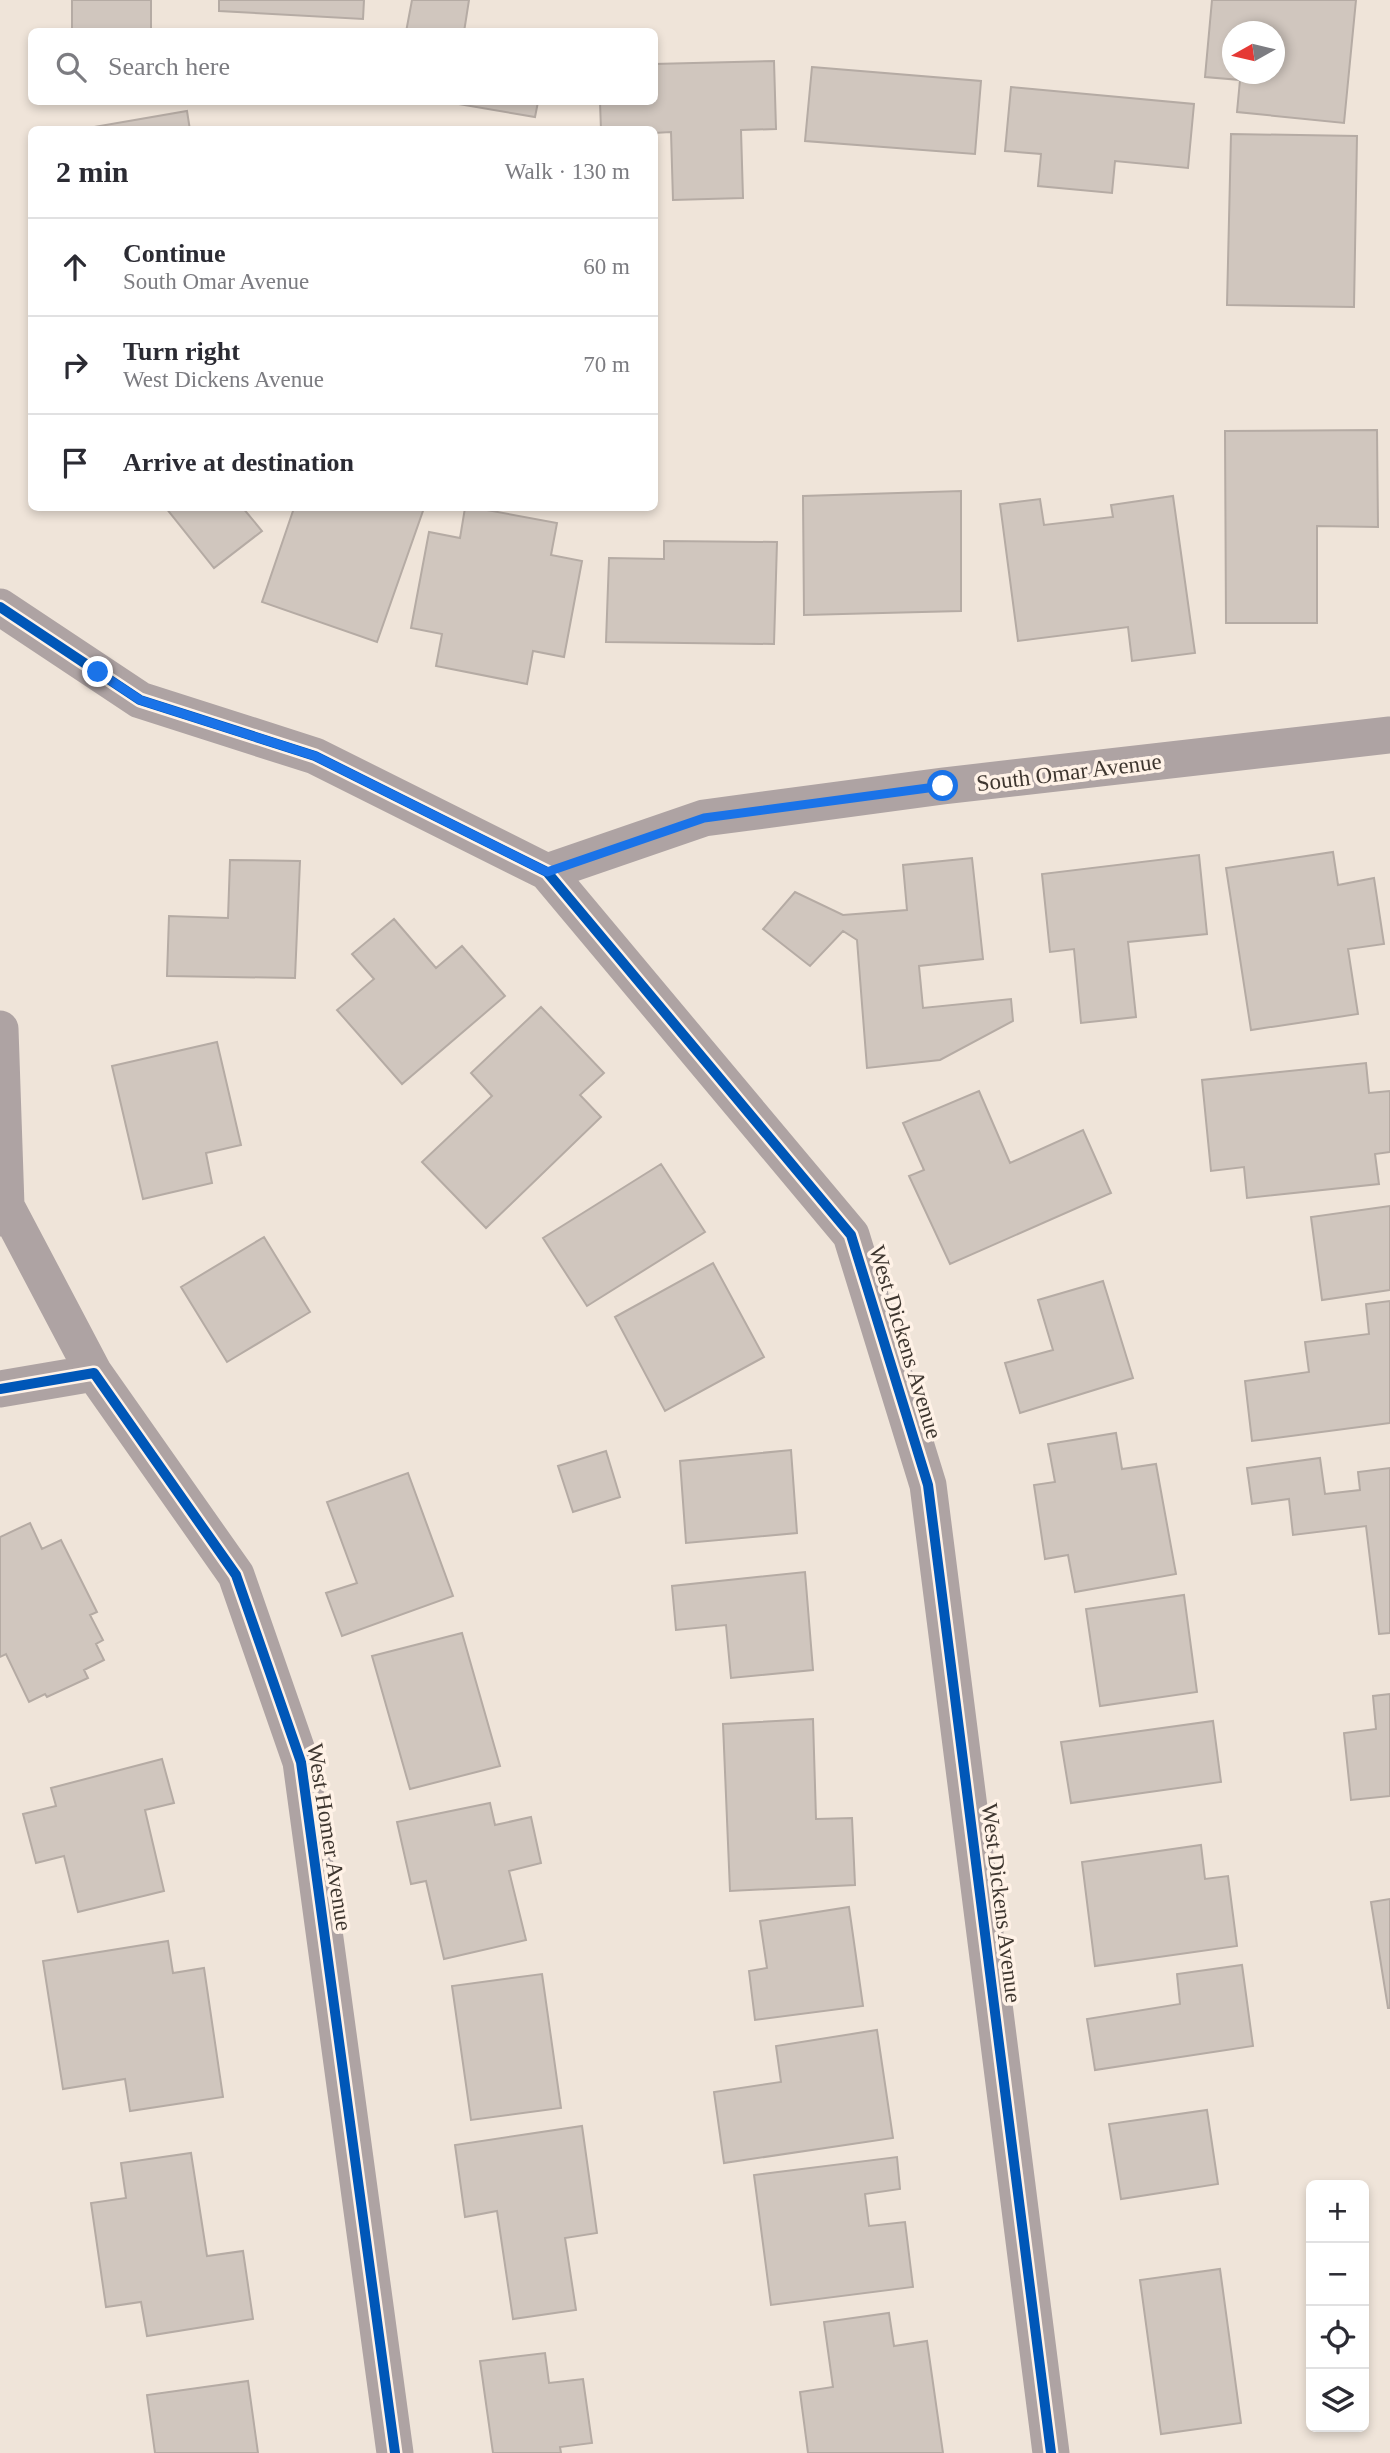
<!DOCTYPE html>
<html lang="en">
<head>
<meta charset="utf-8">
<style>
	body { margin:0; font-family:Georgia,serif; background:#f2f2f3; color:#2b2b33 }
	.controls { position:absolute; right:21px; bottom:21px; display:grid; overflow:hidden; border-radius:10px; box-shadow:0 4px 10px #0003 }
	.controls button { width:63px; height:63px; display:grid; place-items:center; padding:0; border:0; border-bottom:2px solid #e1e1e2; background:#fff; color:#2b2b33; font:35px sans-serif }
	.compass { position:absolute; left:1222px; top:21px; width:63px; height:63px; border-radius:50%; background:#fff; box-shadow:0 4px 10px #0003; rotate:262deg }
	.stop { position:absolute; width:21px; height:21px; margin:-16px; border:5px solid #1a73e8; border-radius:50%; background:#fff }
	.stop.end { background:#1a73e8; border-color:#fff; box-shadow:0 2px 7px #0008 }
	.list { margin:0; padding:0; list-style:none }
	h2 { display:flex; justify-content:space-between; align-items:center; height:91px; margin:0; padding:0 28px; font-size:30px }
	h2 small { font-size:23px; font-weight:400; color:#7c7c81 }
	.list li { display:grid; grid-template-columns:46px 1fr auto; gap:21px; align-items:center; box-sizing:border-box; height:98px; padding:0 28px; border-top:2px solid #e1e1e2 }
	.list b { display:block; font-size:26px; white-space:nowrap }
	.list p { margin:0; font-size:23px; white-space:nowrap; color:#7c7c81 }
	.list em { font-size:23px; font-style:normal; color:#7c7c81 }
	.icon { flex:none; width:38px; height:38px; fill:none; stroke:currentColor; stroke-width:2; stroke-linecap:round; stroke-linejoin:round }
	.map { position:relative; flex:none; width:1390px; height:2453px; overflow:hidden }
	.search { position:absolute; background:#fff; box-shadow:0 4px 10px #0003; left:28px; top:28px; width:630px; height:77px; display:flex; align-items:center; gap:18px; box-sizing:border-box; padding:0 24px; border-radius:10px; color:#7c7c81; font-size:26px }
	.panel { position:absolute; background:#fff; box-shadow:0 4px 10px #0003; left:28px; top:126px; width:630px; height:385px; border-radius:10px }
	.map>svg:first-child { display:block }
</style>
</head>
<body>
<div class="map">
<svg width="1390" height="2453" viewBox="0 0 1390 2453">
	<rect width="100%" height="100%" fill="#efe4d9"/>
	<path fill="#d0c6be" stroke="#b5aba4" stroke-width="2" fill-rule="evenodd" d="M72,0h79v32h-79z
		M219,0h145l-1,19 -144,-8z
		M412,0h57l-5,32h-58z
		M1212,0h144l-12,123 -107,-11 3,-32 -35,-3zM1232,32h42v42h-42z
		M774,61l2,68 -35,1 2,68 -70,2 -2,-68 -17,1v-3h-53l-1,-28h54v-38z
		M812,67l169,14 -6,73 -170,-13z
		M1011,87l183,17 -6,64 -73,-7 -3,32 -74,-7 3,-32 -36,-3z
		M447,102h91l-3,15z
		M187,111l3,19h-95l-1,-3z
		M1231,134l126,2 -3,171 -127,-2z
		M1377,430l1,97 -61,-1v97h-91l-1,-192z
		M961,491v120l-157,4 -1,-119z
		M1173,496l22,157 -63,8 -4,-34 -110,14 -18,-137 40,-5 4,26 69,-8 -2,-12z
		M166,508h77l19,23 -48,37z
		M294,508h130l-47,134 -115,-40z
		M465,508h11l81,15 -6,32 31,6 -18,96 -31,-6 -6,33 -91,-18 6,-32 -31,-6 18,-96 31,6z
		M664,541l113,1 -3,102 -168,-2 3,-84 55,1z
		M1333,852l5,33 36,-7 10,66 -36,5 10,65 -107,16 -25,-162z
		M1199,855l8,79 -79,8 8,75 -55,6 -7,-74 -24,3 -8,-78z
		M972,858l11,101 -64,7 4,42 88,-9 2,22 -73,39 -73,8 -10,-128 -14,-9 -33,35 -47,-37 32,-37 48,23 64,-5 -4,-45z
		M230,860l70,1 -5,117 -128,-2 2,-60 59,2z
		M394,919l42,49 26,-22 43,50 -103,88 -65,-74 37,-31 -22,-25z
		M541,1007l63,66 -24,22 21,22 -115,111 -64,-66 70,-66 -21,-23z
		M217,1042l24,103 -35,8 6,30 -69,16 -31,-133z
		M1366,1063l3,30 21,-2v61l-15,2 4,30 -132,14 -3,-31 -33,4 -9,-91z
		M979,1091l31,72 73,-33 28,63 -161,71 -41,-88 15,-6 -21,-47z
		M661,1164l44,68 -118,74 -44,-68z
		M1390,1206v84l-68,10 -11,-83z
		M264,1237l46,75 -83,50 -46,-75z
		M713,1263l51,94 -99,54 -50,-94z
		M1103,1281l30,97 -113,35 -15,-50 48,-13 -15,-50z
		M1390,1301v122l-138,18 -7,-60 64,-9 -4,-30 64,-8 -3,-30z
		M1116,1433l6,36 34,-5 20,110 -101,18 -7,-37 -23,4 -11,-74 21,-3 -7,-38z
		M791,1450l6,83 -111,10 -6,-82z
		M606,1451l14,46 -47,15 -15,-46z
		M1320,1458l5,36 35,-4 -2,-18 32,-4v165l-11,1 -13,-108 -73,9 -4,-36 -37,5 -5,-36z
		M408,1473l45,123 -111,40 -16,-43 31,-10 -30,-81z
		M30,1523l12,26 19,-9 36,72 -7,3 13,25 -7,4 8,16 -20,10 4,8 -41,19 -2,-3 -16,8 -23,-48 -6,3v-120z
		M805,1572l8,98 -82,8 -5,-53 -50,5 -4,-44z
		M1184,1595l13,97 -97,14 -14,-97z
		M462,1633l38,133 -90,23 -38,-133z
		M1390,1694v102l-39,4 -7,-67 32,-4 -3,-33z
		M813,1719l3,100 36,-1 3,67 -125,6 -7,-167z
		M1213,1721l8,61 -150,21 -10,-61z
		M162,1759l12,44 -29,7 19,81 -86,21 -14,-56 -28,7 -13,-49 33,-8 -5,-18z
		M490,1803l5,22 36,-8 10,46 -32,8 17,69 -82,19 -18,-78 -15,3 -14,-62z
		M1201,1845l4,34 23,-3 9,70 -142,20 -13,-104z
		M1390,1899v109h-2l-17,-106z
		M849,1907l14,99 -108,14 -6,-49 18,-3 -7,-47z
		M168,1941l5,32 31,-5 19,129 -93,14 -5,-32 -62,10 -20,-128z
		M1242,1965l11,81 -158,24 -8,-51 93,-15 -3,-30z
		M542,1974l19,134 -90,12 -19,-134z
		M877,2030l16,108 -169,25 -10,-71 67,-10 -5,-36z
		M1207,2110l11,74 -97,15 -12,-75z
		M582,2126l15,107 -32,5 11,72 -63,9 -16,-108 -32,6 -10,-72z
		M191,2153l16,103 36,-5 10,68 -106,17 -6,-34 -35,5 -15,-104 35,-5 -5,-35z
		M897,2157l3,32 -35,5 4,32 36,-4 8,65 -142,18 -17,-130z
		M1220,2269l21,154 -80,11 -21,-154z
		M889,2313l5,33 33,-5 16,112h-135l-8,-61 33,-5 -9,-65z
		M545,2353l4,30 34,-4 9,64 -32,4 1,6h-68l-13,-92z
		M248,2381l10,72h-103l-8,-58z"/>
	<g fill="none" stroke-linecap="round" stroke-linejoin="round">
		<path stroke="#aea3a3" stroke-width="37" d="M0,607l140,93 175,56 232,116 304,363 77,250 123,968
			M547,872l157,-54 239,-32 447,-51
			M0,1029l6,177 -6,12
			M6,1206l88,167
			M0,1389l94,-16 142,202 65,187 94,691"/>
		<g stroke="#fff2e7" stroke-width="15">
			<path id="cycleway" d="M0,607l140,93 175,56 232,116 304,363 77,250 123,968
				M0,1389l94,-16 142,202 65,187 94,691"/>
		</g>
		<use href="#cycleway" stroke="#0057b8" stroke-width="10"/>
	</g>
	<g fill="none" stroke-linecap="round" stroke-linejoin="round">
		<path stroke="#1a73e8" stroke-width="9" d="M98,672l42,28 175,56 232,116 157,-54 239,-32"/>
	</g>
	<g text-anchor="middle" stroke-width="7" stroke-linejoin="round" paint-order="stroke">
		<g font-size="23" fill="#3e362f" stroke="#fff2e7">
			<text transform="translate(1069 772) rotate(-7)" y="8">South Omar Avenue</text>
			<text transform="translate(906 1342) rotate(73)" y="8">West Dickens Avenue</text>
			<text transform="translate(330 1837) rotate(81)" y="8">West Homer Avenue</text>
			<text transform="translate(1002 1903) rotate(83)" y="8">West Dickens Avenue</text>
		</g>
	</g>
</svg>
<div class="controls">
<button>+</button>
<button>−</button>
<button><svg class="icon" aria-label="locate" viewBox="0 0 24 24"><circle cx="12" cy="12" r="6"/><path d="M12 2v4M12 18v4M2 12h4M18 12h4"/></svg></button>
<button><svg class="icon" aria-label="layers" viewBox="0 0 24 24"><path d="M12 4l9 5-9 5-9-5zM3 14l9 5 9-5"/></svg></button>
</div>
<svg class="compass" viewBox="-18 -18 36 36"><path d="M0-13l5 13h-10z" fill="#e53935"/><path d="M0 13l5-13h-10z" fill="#7c7c81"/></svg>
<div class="stop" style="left:943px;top:786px"></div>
<div class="stop end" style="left:98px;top:672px"></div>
<div class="search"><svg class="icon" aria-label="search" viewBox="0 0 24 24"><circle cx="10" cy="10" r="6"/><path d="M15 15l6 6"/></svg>Search here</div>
<section class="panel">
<h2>2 min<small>Walk · 130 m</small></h2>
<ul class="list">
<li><svg class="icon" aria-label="ahead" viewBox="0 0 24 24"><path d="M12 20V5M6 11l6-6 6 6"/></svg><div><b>Continue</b><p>South Omar Avenue</p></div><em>60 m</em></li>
<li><svg class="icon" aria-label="right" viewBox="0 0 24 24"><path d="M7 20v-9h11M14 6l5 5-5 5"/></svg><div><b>Turn right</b><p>West Dickens Avenue</p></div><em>70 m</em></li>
<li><svg class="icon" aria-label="arrive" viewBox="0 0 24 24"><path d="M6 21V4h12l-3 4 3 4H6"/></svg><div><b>Arrive at destination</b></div></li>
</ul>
</section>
</div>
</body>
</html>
